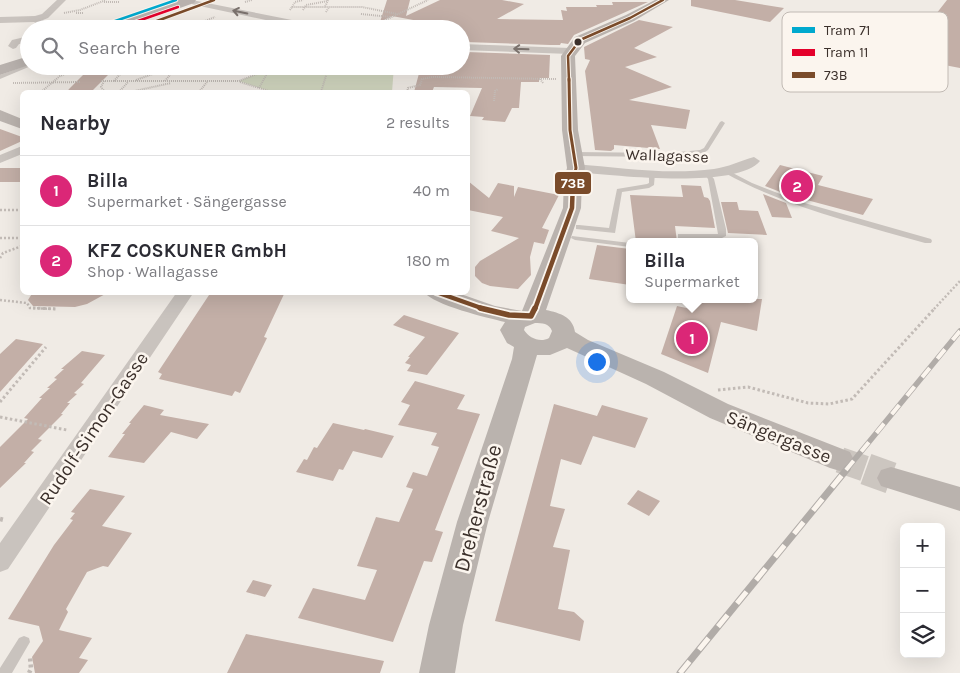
<!DOCTYPE html>
<html lang="en">
<head>
<meta charset="utf-8">
<style>
	body { margin:0; font-family:Karla,sans-serif; background:#f7f7f7; color:#2b2b33 }
	.controls { position:absolute; right:15px; bottom:15px; display:grid; overflow:hidden; border-radius:8px; box-shadow:0 5px 20px #0002 }
	.controls button { width:45px; height:45px; display:grid; place-items:center; padding:0; border:0; border-bottom:1px solid #e1e1e2; background:#fff; color:#2b2b33; font:25px sans-serif }
	.you { position:absolute; left:596px; top:361px; width:18px; height:18px; margin:-12px; border:4px solid #fff; border-radius:50%; background:#1a73e8; box-shadow:0 0 0 8px #1a73e833 }
	.badge { display:grid; place-items:center; width:32px; height:32px; border-radius:50%; background:#db2777; color:#fff; font-size:16px; font-weight:700 }
	.pin { position:absolute; translate:-50% -50%; border:2px solid #fff; box-shadow:0 1px 5px #0006 }
	.popup { position:absolute; left:626px; top:238px; width:132px; height:65px; box-sizing:border-box; display:grid; place-content:center; border-radius:8px; background:#fff; filter:drop-shadow(0 1px 4px #0005); font-size:16px; white-space:nowrap; color:#7c7c81 }
	.popup b { font-size:19px; color:#2b2b33 }
	.popup::after { content:''; position:absolute; left:50%; top:100%; margin-left:-10px; border:10px solid transparent; border-top-color:#fff }
	.list { margin:0; padding:0; list-style:none }
	h2 { display:flex; justify-content:space-between; align-items:center; height:65px; margin:0; padding:0 20px; font-size:21px }
	h2 small { font-size:16px; font-weight:400; color:#7c7c81 }
	.list li { display:grid; grid-template-columns:32px 1fr auto; gap:15px; align-items:center; box-sizing:border-box; height:70px; padding:0 20px; border-top:1px solid #e1e1e2 }
	.list b { display:block; font-size:19px; white-space:nowrap }
	.list p { margin:0; font-size:16px; white-space:nowrap; color:#7c7c81 }
	.list em { font-size:16px; font-style:normal; color:#7c7c81 }
	.icon { flex:none; width:28px; height:28px; fill:none; stroke:currentColor; stroke-width:2; stroke-linecap:round; stroke-linejoin:round }
	.map { position:relative; flex:none; width:960px; height:673px; overflow:hidden }
	.search { position:absolute; background:#fff; box-shadow:0 5px 20px #0002; left:20px; top:20px; width:450px; height:55px; display:flex; align-items:center; gap:12px; box-sizing:border-box; padding:0 18px; border-radius:28px; color:#7c7c81; font-size:19px }
	.panel { position:absolute; background:#fff; box-shadow:0 5px 20px #0002; left:20px; top:90px; width:450px; height:205px; border-radius:8px }
	.map>svg:first-child { display:block }
</style>
</head>
<body>
<div class="map">
<svg width="960" height="673" viewBox="0 0 960 673">
	<rect width="100%" height="100%" fill="#f0ebe5"/>
	<path fill="#d1d6bf" d="M277,66h117l-2,26h-120l-33,-11z"/>
	<path fill="#c3afa7" d="M387,0h23l-4,16 34,-16h62l22,4 -27,15 66,1 -2,-10 6,1 -1,-4h31l-1,-2h17l-1,-3h36l-74,33 -6,9 -7,-1 -1,2h-10l-85,-3 -4,-13 -69,-13 -12,6z
		M691,0h44l49,8 -14,14 -79,-16z
		M947,0h13v68l-26,-5 2,-6 -60,-11 6,-16 18,3 9,-13 20,3z
		M639,20l34,7 -39,21 23,9 -32,10 47,20 -43,13 61,10 -4,19 -35,-4 9,24 -46,-4v4l-3,2 -16,-1 -10,-79 5,-11 -5,-1 -1,-12z
		M466,52l84,3 -1,23h-10v4h-18l-2,26h-7l-7,14 -23,-2 2,-3 -14,-1 12,-28 -48,-1 -2,5h-18l7,-26 40,2v-15z
		M92,70h21l-22,22h-24l2,-3 16,-16z
		M0,129l22,8v4l-22,10z
		M780,165l43,11 -5,9 55,14 -10,16 -75,-20 -23,-9z
		M0,168h22v14h-22z
		M468,181l21,17 9,-15 16,3v11l4,-10 41,8 -17,33 7,2 -5,14 -10,-2 -4,15 1,18 -13,14 -28,-3 -8,-3 -7,-7v-9l5,-6 39,-23 -28,-7 12,-14 -35,-7z
		M681,185l20,1 3,11 4,1 2,3 5,27 -40,-2 2,16h-41l-6,-47 53,2z
		M763,194l23,9 6,15 -20,-1z
		M721,202h16l2,8 19,1 9,24 -39,-2z
		M597,245l33,4v36l-41,-6z
		M33,292h76l-22,12 -12,3 -42,-1 -5,-6z
		M211,292h74l-21,45 3,1 -27,55 -5,-2 -3,5 -73,-17 3,-5 -4,-2z
		M691,299h71l-5,32 -36,-9 -13,51 -47,-19 16,-48 14,3z
		M404,315l55,18 -32,42 -20,-4 4,-6 -6,-2 5,-6h-2l17,-20 -32,-12z
		M16,339l27,5 -43,48v-38z
		M82,351l23,4 -24,28 3,1 -10,9 3,1 -10,9h3l-9,11h2l-25,25 4,1 -11,11 3,1 -10,11h2l-26,25v-41l28,-28 -4,-1 18,-20h-3l11,-10h-3l10,-9 -3,-1 10,-9h-3z
		M415,381l50,14 -8,14 23,5 -45,116 8,2 -11,30 -8,-1 -31,81 -95,-24 15,-30 52,12 12,-30 -20,-4 19,-49 23,5 14,-33 -7,-2 7,-15 14,4 12,-29 -8,-2 6,-12 -39,-8 12,-20 -9,-3z
		M554,404l43,12 5,-11 46,13 -13,30 -42,-12 -12,29 -20,-6 -11,47 15,3 -12,38 17,3 -12,59 16,3 10,9 -4,20 -85,-20z
		M144,405l20,5 -4,5 49,9 -12,15 -26,-7 -27,31 -36,-6 17,-23h-3l9,-11h-2z
		M333,423l31,7 1,-1 29,7 -12,22 -29,-7 -10,19 -4,-1 -6,12 -37,-9 8,-13 3,1 7,-13 3,1z
		M90,489l35,7 -23,30 30,7 -24,34 -5,-1 -16,6 -21,37 2,3 -9,18 33,8 -13,20 9,2 -9,13h-44l-3,-16 11,-16 -4,-15 -31,-7 46,-74 19,-25 -3,-1 5,-6 -4,-1z
		M638,490l22,11 -11,15 -22,-12z
		M253,580l19,5 -7,12 -19,-5z
		M246,634l138,27 -4,12h-153z"/>
	<g fill="none" stroke-linecap="round" stroke-linejoin="round">
		<path stroke="#ccc6c0" stroke-width="26" stroke-dasharray="26 12" stroke-linecap="butt" d="M840,460l29,10"/>
		<path stroke="#ccc6c0" stroke-width="32" stroke-dasharray="32 16" stroke-linecap="butt" d="M866,469l25,9"/>
		<path stroke="#c2bbb6" stroke-width="2" stroke-dasharray="1 1" stroke-linecap="butt" d="M328,0l-3,7h37l35,7
			M104,2h15
			M245,2l7,-2
			M292,7l3,-5 8,-2
			M290,10l2,-3h33
			M303,10l3,-5 22,-4
			M326,12l3,-5
			M64,13l16,-3 26,-10
			M76,13h8
			M361,14l30,3
			M205,21l34,8
			M178,24l19,-1
			M172,26l12,3
			M185,29l30,-12
			M200,29l6,-7
			M366,29l62,-29
			M82,69h25l3,-3
			M108,69h17l-2,2
			M540,79l3,4
			M136,80l39,-14
			M101,81h138l38,-15
			M104,81l-3,6 4,5
			M114,81l8,-9
			M165,81l12,-15
			M240,82l32,10
			M13,83l67,-1
			M259,88l10,-18
			M41,92l19,-16 25,-10
			M119,92l9,-10
			M130,92l41,-9
			M199,92l8,-10
			M321,92l8,-26
			M407,92l1,-4 12,-3 2,-6 10,-2 124,2
			M494,101l1,-10 3,-2"/>
		<path stroke="#c2bbb6" stroke-width="2.5" stroke-dasharray="2 2" stroke-linecap="butt" d="M0,210h22
			M0,238h22
			M0,258l3,-5 19,-7
			M0,300l27,3 3,5 27,1
			M934,309l26,-28"/>
		<path stroke="#c2bbb6" stroke-width="3" stroke-dasharray="2.5 2.5" stroke-linecap="butt" d="M33,308l24,1
			M718,390l30,-3 60,16 21,1 23,-5 83,-91
			M0,402l46,-55
			M0,417l67,13"/>
		<path stroke="#c2bbb6" stroke-width="4.5" stroke-dasharray="3 3" stroke-linecap="butt" d="M0,519l4,1
			M29,673l2,-4 -1,-12"/>
		<path fill="#c9c3be" fill-rule="evenodd" d="M210,0h6l-77,29h-7z
			M27,65l4,1 -31,13v-4z
			M722,121l3,2 -17,27 -6,4 -34,3 -94,-1 -3,-2 3,-2 94,1 32,-3 4,-2 16,-26z
			M727,170l25,13 49,19 130,37 1,2 -1,2h-6c-68,-20 -137,-35 -200,-70v-2z
			M652,171l3,2 -1,12 -5,3 -27,4 -7,41 -39,-4v-4h3l30,3 8,-39 30,-5 2,-1v-10z
			M708,173l2,1 4,5 12,50v7l-4,2h-44v-4h40l-10,-55 -3,-4z
			M572,236l58,7v4l-55,-7 -4,-2z
			M24,636l5,2 1,4 -18,31h-12v-5l19,-30z"/>
		<path fill="#c9c3be" fill-rule="evenodd" d="M57,0h9l-18,18 -5,2 2,2 -5,7h-9l5,-6 -2,-1 -34,1v-6l35,-1 7,-2z
			M192,0l130,26 4,3h-18l-113,-24 -3,-1z
			M29,36v6l-10,2 -3,4 -3,1 -5,-3 4,-6z
			M461,44l109,4 5,3 -5,3 -109,-4z
			M22,146v8l-22,9v-8z
			M754,157l6,4c-24,29 -148,14 -184,11l-6,-4 6,-4c45,4 92,11 138,5 14,-2 26,-8 40,-12z
			M177,292h17l-186,277 -8,3v-29z"/>
		<path fill="#bab3ae" fill-rule="evenodd" d="M655,0h14l-35,21 -49,22 -10,13 3,74 7,38 -3,11 -1,29 -35,102c14,3 27,7 29,22l13,8 76,32 64,32 122,48 4,8 -4,8 -10,3 -10,-3 -120,-50 -64,-34 -79,-36 -17,7h-13l-49,167 -25,103 -8,48h-36l10,-48 28,-103 55,-163 2,-12 -7,-4 -7,-13 5,-8c-17,-4 -72,-17 -81,-30h31l40,14 27,5 41,-103 1,-29 3,-11 -5,-38 -1,-74 14,-19 51,-22zM535,323c7,0 14,0 17,8l-3,7c-9,5 -20,0 -25,-8l1,-3z
			M0,110l22,9v10l-22,-8z
			M891,467l69,20v24l-79,-25 -4,-8 4,-8z"/>
		<path fill="#b8b1ad" fill-rule="evenodd" d="M178,0h18l-2,3 -73,26h-21l2,-3z
			M29,56v9l-29,10v-10z"/>
		<g stroke="#b1aca8" stroke-width="5.5">
			<path id="rail-far1" d="M846,470l114,-139"/>
		</g>
		<g stroke="#b1aca8" stroke-width="7">
			<path id="rail" d="M680,673l167,-204"/>
		</g>
		<use href="#rail-far1" stroke="#fbf5ee" stroke-width="4" stroke-dasharray="12" stroke-linecap="butt"/>
		<use href="#rail" stroke="#fbf5ee" stroke-width="5" stroke-dasharray="15" stroke-linecap="butt"/>
		<g stroke="#fbf5ee" stroke-width="4.5">
			<path id="bus-1-far3" d="M135,29l79,-29
				M569,81l-1,-25 12,-16 50,-22 33,-18"/>
		</g>
		<g stroke="#fbf5ee" stroke-width="5.5">
			<path id="bus-1-far2" d="M569,79l1,51 6,38 -3,14"/>
		</g>
		<g stroke="#fbf5ee" stroke-width="8">
			<path id="bus-1-far1" d="M436,292l48,17
				M535,309l37,-101 1,-27"/>
		</g>
		<g stroke="#fbf5ee" stroke-width="9">
			<path id="bus-1" d="M480,308l29,7 22,1 4,-8"/>
		</g>
		<use href="#bus-1-far3" stroke="#7a4b2a" stroke-width="2.5"/>
		<use href="#bus-1-far2" stroke="#7a4b2a" stroke-width="3"/>
		<use href="#bus-1-far1" stroke="#7a4b2a" stroke-width="4.5"/>
		<use href="#bus-1" stroke="#7a4b2a" stroke-width="5.5"/>
		<g stroke="#fbf5ee" stroke-width="4.5">
			<path id="tram-1" d="M92,29l84,-29"/>
		</g>
		<g stroke="#fbf5ee" stroke-width="4.5">
			<path id="tram-2" d="M115,29l63,-22"/>
		</g>
		<use href="#tram-1" stroke="#00a9ce" stroke-width="2.5"/>
		<use href="#tram-2" stroke="#e4002b" stroke-width="2.5"/>
	</g>
	<defs><path id="oneway-shaft" d="M-6 0H5M1.5-3L5.5 0L1.5 3" fill="none" stroke-width="1.6" stroke-linecap="round" stroke-linejoin="round" transform="scale(1.25)"/></defs>
	<g stroke="#7b726d">
		<use href="#oneway-shaft" transform="translate(240 12) rotate(-168)"/>
		<use href="#oneway-shaft" transform="translate(521 49) rotate(-178)"/>
	</g>
	<circle fill="#3b302b" stroke="#fbf5ee" stroke-width="2" cx="578" cy="42" r="4.5"/>
	<g text-anchor="middle" stroke-width="5" stroke-linejoin="round" paint-order="stroke">
		<g font-size="16" fill="#3b302b" stroke="#fbf5ee">
			<text transform="translate(667 155) rotate(2)" y="6">Wallagasse</text>
		</g>
		<g font-size="19" fill="#3b302b" stroke="#fbf5ee">
			<text transform="translate(93 428) rotate(-56)" y="7">Rudolf-Simon-Gasse</text>
			<text transform="translate(779 436) rotate(22)" y="7">Sängergasse</text>
		</g>
		<g font-size="22" fill="#3b302b" stroke="#fbf5ee">
			<text transform="translate(477 508) rotate(-75)" y="8">Dreherstraße</text>
		</g>
	</g>
	<rect x="782" y="12" width="166" height="80" rx="8" fill="#fbf5ee" stroke="#c1bab4" stroke-width="1"/>
	<rect x="792" y="27" width="23" height="6" fill="#00a9ce"/>
	<rect x="792" y="49" width="23" height="7" fill="#e4002b"/>
	<rect x="792" y="72" width="23" height="6" fill="#7a4b2a"/>
	<g font-size="14" fill="#3b302b">
		<text x="824" y="35">Tram 71</text>
		<text x="824" y="57">Tram 11</text>
		<text x="824" y="80">73B</text>
	</g>
	<rect stroke="#fbf5ee" stroke-width="2" x="554" y="171" width="38" height="24" rx="5" fill="#7a4b2a"/>
	<g font-size="14" text-anchor="middle" font-weight="bold" fill="#fff">
		<text x="573" y="188">73B</text>
	</g>
</svg>
<div class="controls">
<button>+</button>
<button>−</button>
<button><svg class="icon" aria-label="layers" viewBox="0 0 24 24"><path d="M12 4l9 5-9 5-9-5zM3 14l9 5 9-5"/></svg></button>
</div>
<div class="you"></div>
<div class="pin badge" style="left:692px;top:338px">1</div>
<div class="popup"><b>Billa</b>Supermarket</div>
<div class="pin badge" style="left:797px;top:186px">2</div>
<div class="search"><svg class="icon" aria-label="search" viewBox="0 0 24 24"><circle cx="10" cy="10" r="6"/><path d="M15 15l6 6"/></svg>Search here</div>
<section class="panel">
<h2>Nearby<small>2 results</small></h2>
<ul class="list">
<li><span class="badge">1</span><div><b>Billa</b><p>Supermarket · Sängergasse</p></div><em>40 m</em></li>
<li><span class="badge">2</span><div><b>KFZ COSKUNER GmbH</b><p>Shop · Wallagasse</p></div><em>180 m</em></li>
</ul>
</section>
</div>
</body>
</html>
